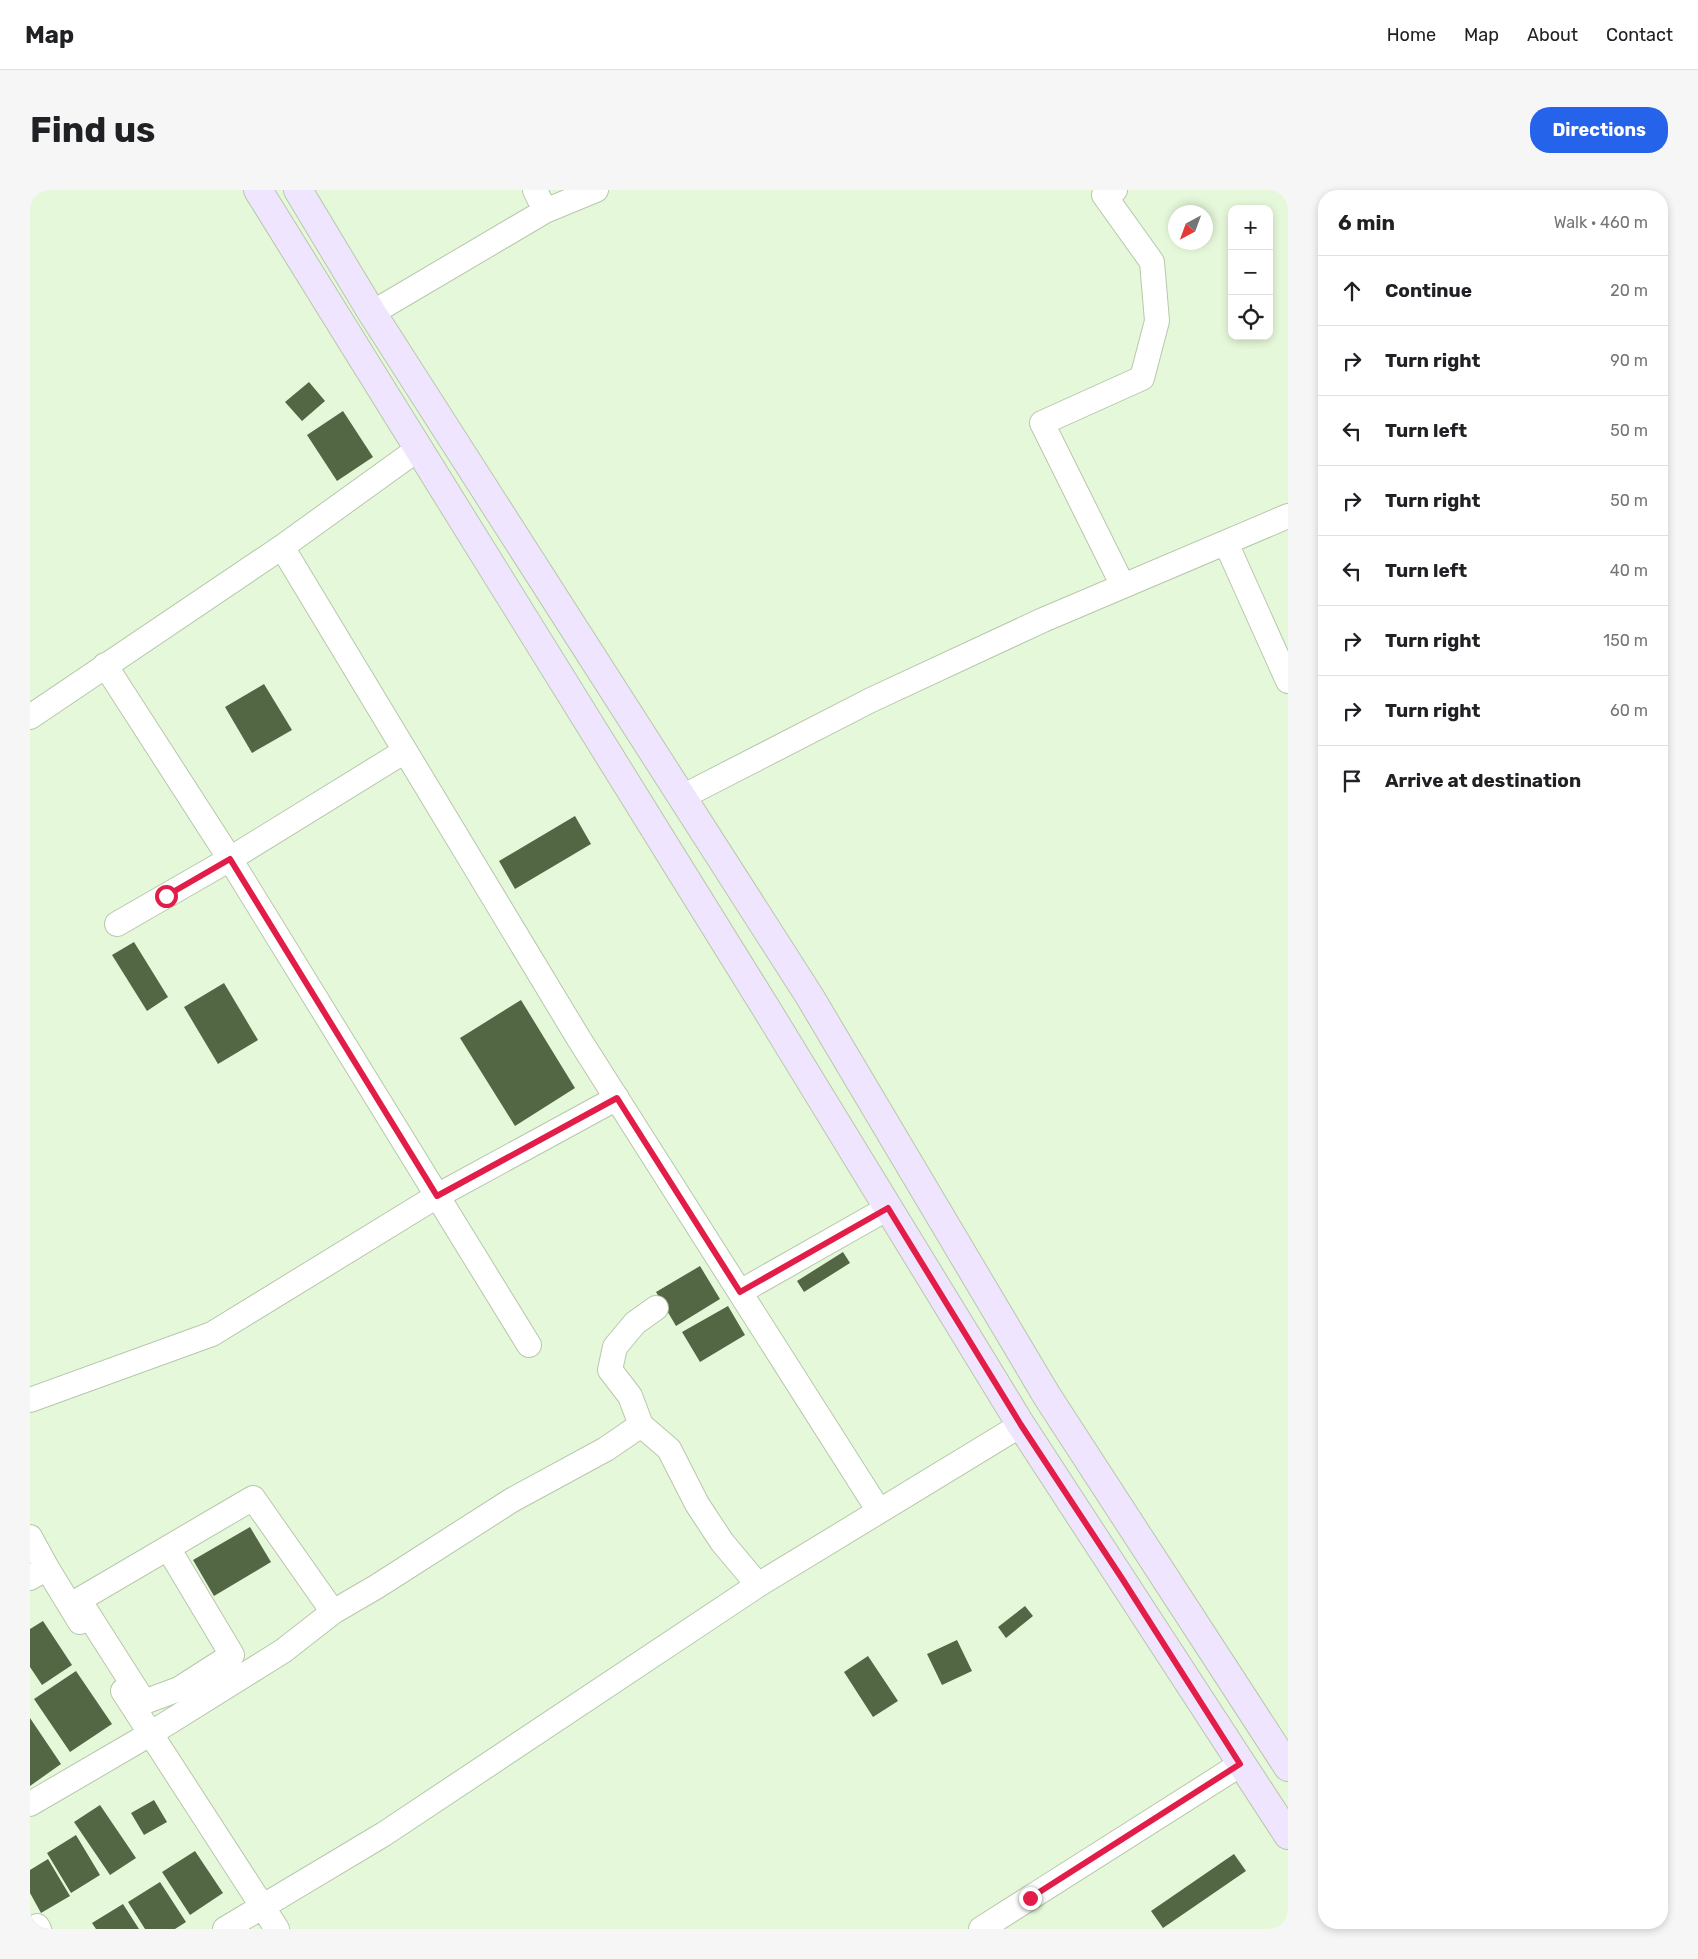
<!DOCTYPE html>
<html lang="en">
<head>
<meta charset="utf-8">
<style>
	body { margin:0; font-family:Rubik,sans-serif; background:#f6f6f6; color:#202124 }
	.controls { position:absolute; right:15px; top:15px; display:grid; overflow:hidden; border-radius:10px; box-shadow:0 2px 8px #0003 }
	.controls button { width:45px; height:45px; display:grid; place-items:center; padding:0; border:0; border-bottom:1px solid #e0e0e0; background:#fff; color:#202124; font:25px sans-serif }
	.compass { position:absolute; left:1138px; top:15px; width:45px; height:45px; border-radius:50%; background:#fff; box-shadow:0 2px 8px #0003; rotate:221deg }
	.stop { position:absolute; width:15px; height:15px; margin:-11px; border:4px solid #e11d48; border-radius:50%; background:#fff }
	.stop.end { background:#e11d48; border-color:#fff; box-shadow:0 1px 5px #0008 }
	.list { margin:0; padding:0; list-style:none }
	h2 { display:flex; justify-content:space-between; align-items:center; height:65px; margin:0; padding:0 20px; font-size:21px }
	h2 small { font-size:16px; font-weight:400; color:#757577 }
	.list li { display:grid; grid-template-columns:32px 1fr auto; gap:15px; align-items:center; box-sizing:border-box; height:70px; padding:0 20px; border-top:1px solid #e0e0e0 }
	.list b { display:block; font-size:19px; white-space:nowrap }
	.list em { font-size:16px; font-style:normal; color:#757577 }
	.icon { flex:none; width:28px; height:28px; fill:none; stroke:currentColor; stroke-width:2; stroke-linecap:round; stroke-linejoin:round }
	.map { position:relative; flex:none; width:1258px; height:1739px; overflow:hidden; border-radius:20px }
	header { display:flex; align-items:center; gap:30px; box-sizing:border-box; height:70px; padding:0 25px; background:#fff; border-bottom:1px solid #e0e0e0 }
	header strong { font-size:24px }
	nav { display:flex; gap:28px; margin-inline-start:auto; font-size:18px }
	.intro { display:flex; align-items:center; justify-content:space-between; box-sizing:border-box; height:120px; padding:0 30px }
	h1 { margin:0; font-size:35px }
	.button { padding:12px 22px; border-radius:20px; background:#2563eb; color:#fff; font-size:18px; font-weight:700 }
	main { display:flex; gap:30px; padding:0 30px }
	aside { flex:1; background:#fff; border-radius:20px; box-shadow:0 2px 8px #0003 }
	.map>svg:first-child { display:block }
</style>
</head>
<body>
<header>
<strong>Map</strong>
<nav><a>Home</a><a>Map</a><a>About</a><a>Contact</a></nav>
</header>
<div class="intro"><h1>Find us</h1><a class="button">Directions</a></div>
<main>
<div class="map">
<svg width="1258" height="1739" viewBox="0 0 1258 1739">
	<rect width="100%" height="100%" fill="#e6f8da"/>
	<path fill="#546745" d="M279,192l16,19 -23,20 -17,-19z
		M313,221l30,46 -36,24 -30,-46z
		M234,494l28,46 -40,23 -27,-46z
		M545,626l16,28 -76,45 -16,-28z
		M104,752l34,55 -21,14 -35,-56z
		M194,793l34,57 -40,24 -34,-57z
		M491,810l54,88 -60,38 -55,-88z
		M813,1062l7,11 -46,29 -7,-11z
		M670,1076l20,33 -44,27 -20,-34z
		M698,1116l17,29 -45,27 -18,-30z
		M220,1337l21,35 -57,34 -21,-36z
		M995,1416l8,10 -27,22 -8,-11z
		M13,1431l29,44 -30,20 -12,-18v-38z
		M927,1450l15,31 -30,14 -15,-31z
		M838,1466l30,45 -25,16 -29,-45z
		M46,1481l36,53 -42,28 -36,-53z
		M0,1528l31,46 -31,22z
		M124,1610l13,22 -23,13 -13,-22z
		M70,1615l36,53 -26,17 -36,-53z
		M46,1645l24,40 -29,18 -24,-40z
		M165,1661l28,42 -33,22 -28,-43z
		M1204,1664l12,17 -83,57 -12,-17z
		M18,1669l22,37 -29,17 -11,-20v-23z
		M130,1692l26,40 -11,7h-30l-17,-27z
		M93,1714l16,25h-43l-4,-6z"/>
	<g fill="none" stroke-linecap="round" stroke-linejoin="round">
		<g stroke="#b7c7ab" stroke-width="26">
			<path id="street" d="M505,0l10,21
				M1085,0l-11,5 48,67 5,59 -15,57 -100,45 81,163
				M342,123l173,-102 51,-21
				M1196,353l62,138
				M252,357l297,492 300,472
				M75,475l125,194 299,486
				M0,527l252,-170 136,-98
				M652,607l189,-97 172,-80 245,-104
				M87,734l113,-65 175,-108
				M710,1102l148,-84
				M626,1118l-21,15 -20,24 -5,23 20,26 11,29 28,24 28,55 25,38 36,43
				M0,1210l182,-66 225,-138 180,-98
				M0,1347l17,31
				M0,1388l17,-10 33,54
				M303,1422l43,-25 136,-87 94,-51 35,-24
				M93,1501l154,238
				M0,1614l120,-70 133,-83 50,-39 -80,-114 -174,102 65,102 35,-13 53,-34 -64,-107
				M2,1739l5,-3 2,3
				M195,1739l159,-95 374,-249 263,-160
				M951,1739l260,-165"/>
		</g>
		<g stroke="#b7c7ab" stroke-width="30">
			<path id="secondary" d="M228,0l511,823 252,412 267,410
				M268,0l74,123 438,684 237,399 241,371"/>
		</g>
		<use href="#street" stroke="#fff" stroke-width="24"/>
		<use href="#secondary" stroke="#f0e5fe" stroke-width="28"/>
	</g>
	<g fill="none" stroke-linecap="round" stroke-linejoin="round">
		<path stroke="#e11d48" stroke-width="6" d="M136,706l64,-37 207,337 180,-98 123,194 148,-84 133,217 102,155 117,184 -210,134"/>
	</g>
</svg>
<div class="controls">
<button>+</button>
<button>−</button>
<button><svg class="icon" aria-label="locate" viewBox="0 0 24 24"><circle cx="12" cy="12" r="6"/><path d="M12 2v4M12 18v4M2 12h4M18 12h4"/></svg></button>
</div>
<svg class="compass" viewBox="-18 -18 36 36"><path d="M0-13l5 13h-10z" fill="#e53935"/><path d="M0 13l5-13h-10z" fill="#757577"/></svg>
<div class="stop" style="left:136px;top:706px"></div>
<div class="stop end" style="left:1000px;top:1708px"></div>
</div>
<aside>
<h2>6 min<small>Walk · 460 m</small></h2>
<ul class="list">
<li><svg class="icon" aria-label="ahead" viewBox="0 0 24 24"><path d="M12 20V5M6 11l6-6 6 6"/></svg><div><b>Continue</b></div><em>20 m</em></li>
<li><svg class="icon" aria-label="right" viewBox="0 0 24 24"><path d="M7 20v-9h11M14 6l5 5-5 5"/></svg><div><b>Turn right</b></div><em>90 m</em></li>
<li><svg class="icon" aria-label="left" viewBox="0 0 24 24"><path d="M17 20v-9H6M10 6l-5 5 5 5"/></svg><div><b>Turn left</b></div><em>50 m</em></li>
<li><svg class="icon" aria-label="right" viewBox="0 0 24 24"><path d="M7 20v-9h11M14 6l5 5-5 5"/></svg><div><b>Turn right</b></div><em>50 m</em></li>
<li><svg class="icon" aria-label="left" viewBox="0 0 24 24"><path d="M17 20v-9H6M10 6l-5 5 5 5"/></svg><div><b>Turn left</b></div><em>40 m</em></li>
<li><svg class="icon" aria-label="right" viewBox="0 0 24 24"><path d="M7 20v-9h11M14 6l5 5-5 5"/></svg><div><b>Turn right</b></div><em>150 m</em></li>
<li><svg class="icon" aria-label="right" viewBox="0 0 24 24"><path d="M7 20v-9h11M14 6l5 5-5 5"/></svg><div><b>Turn right</b></div><em>60 m</em></li>
<li><svg class="icon" aria-label="arrive" viewBox="0 0 24 24"><path d="M6 21V4h12l-3 4 3 4H6"/></svg><div><b>Arrive at destination</b></div></li>
</ul>
</aside>
</main>
</body>
</html>
